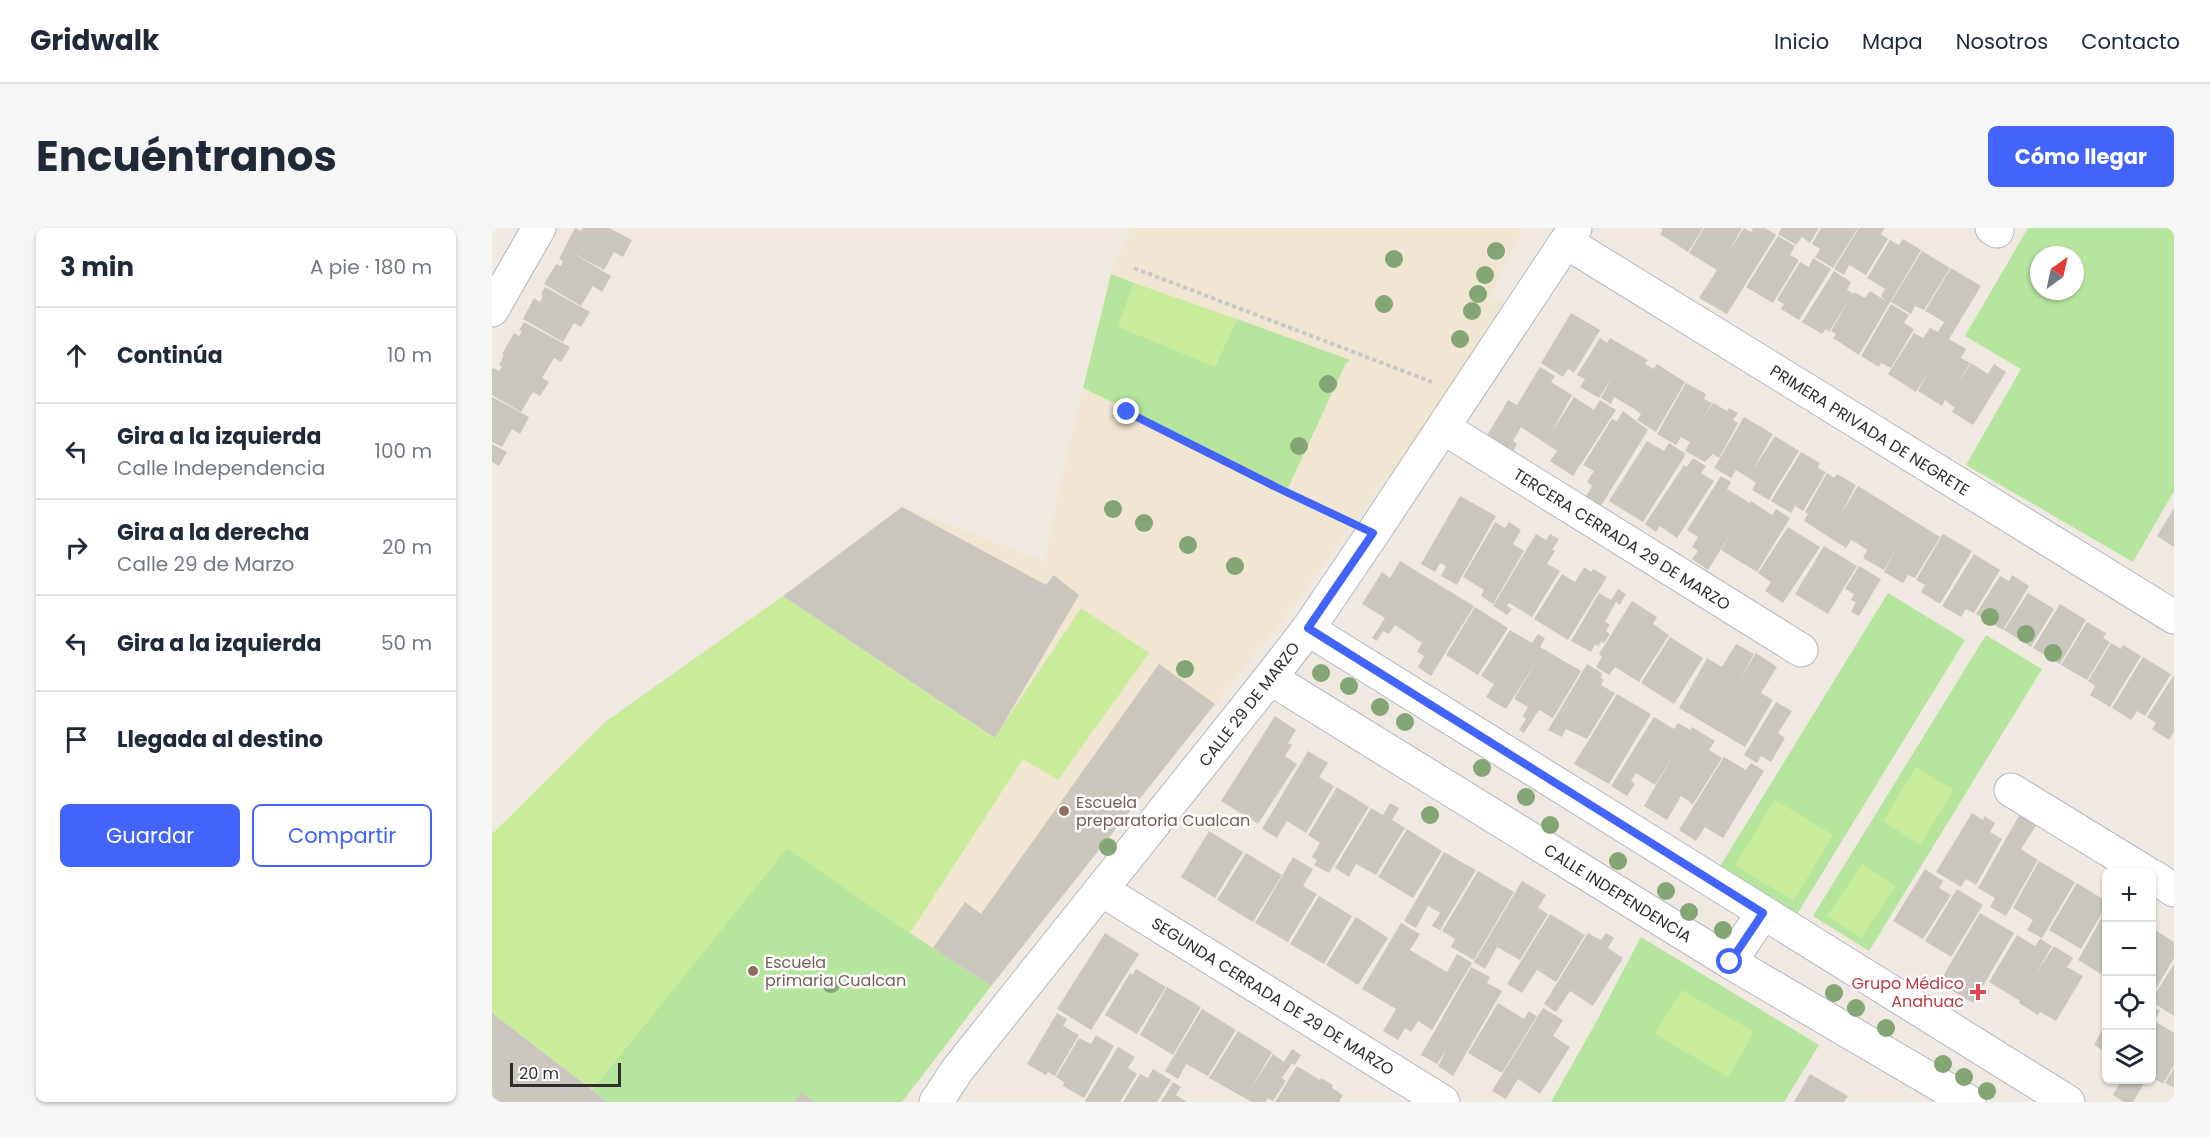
<!DOCTYPE html>
<html lang="es">
<head>
<meta charset="utf-8">
<style>
	body { margin:0; font-family:Poppins,sans-serif; background:#f6f6f7; color:#1f2937 }
	.controls { position:absolute; right:18px; bottom:18px; display:grid; overflow:hidden; border-radius:9px; box-shadow:0 2px 4px #0004 }
	.controls button { width:54px; height:54px; display:grid; place-items:center; padding:0; border:0; border-bottom:2px solid #e0e1e3; background:#fff; color:#1f2937; font:30px sans-serif }
	.compass { position:absolute; left:1538px; top:18px; width:54px; height:54px; border-radius:50%; background:#fff; box-shadow:0 2px 4px #0004; rotate:33deg }
	.scale { position:absolute; left:18px; bottom:15px; width:111px; box-sizing:border-box; padding-left:6px; border:3px solid #2e2e2e; border-top:0; font-size:16px; line-height:21px; white-space:nowrap; color:#2e2e2e; -webkit-text-stroke:4px #fff; paint-order:stroke }
	.stop { position:absolute; width:18px; height:18px; margin:-14px; border:4px solid #4264fb; border-radius:50%; background:#fff }
	.stop.end { background:#4264fb; border-color:#fff; box-shadow:0 2px 6px #0008 }
	.list { margin:0; padding:0; list-style:none }
	h2 { display:flex; justify-content:space-between; align-items:center; height:78px; margin:0; padding:0 24px; font-size:26px }
	h2 small { font-size:20px; font-weight:400; color:#747a83 }
	.list li { display:grid; grid-template-columns:39px 1fr auto; gap:18px; align-items:center; box-sizing:border-box; height:96px; padding:0 24px; border-top:2px solid #e0e1e3 }
	.list b { display:block; font-size:22px; white-space:nowrap }
	.list p { margin:0; font-size:20px; white-space:nowrap; color:#747a83 }
	.list em { font-size:20px; font-style:normal; color:#747a83 }
	.actions { display:flex; gap:12px; padding:18px 24px }
	.actions a { flex:1; padding:14px 0; border:2px solid #4264fb; border-radius:9px; text-align:center; font-size:21px; color:#4264fb }
	.actions .main { background:#4264fb; color:#fff }
	.icon { flex:none; width:33px; height:33px; fill:none; stroke:currentColor; stroke-width:2; stroke-linecap:round; stroke-linejoin:round }
	.map { position:relative; flex:none; width:1682px; height:874px; overflow:hidden; border-radius:9px }
	header { display:flex; align-items:center; gap:36px; box-sizing:border-box; height:84px; padding:0 30px; background:#fff; border-bottom:2px solid #e0e1e3 }
	header strong { font-size:28px }
	nav { display:flex; gap:33px; margin-inline-start:auto; font-size:21px }
	.intro { display:flex; align-items:center; justify-content:space-between; box-sizing:border-box; height:144px; padding:0 36px }
	h1 { margin:0; font-size:42px }
	.button { padding:15px 27px; border-radius:9px; background:#4264fb; color:#fff; font-size:21px; font-weight:700 }
	main { display:flex; gap:36px; padding:0 36px }
	aside { flex:1; background:#fff; border-radius:9px; box-shadow:0 2px 4px #0004 }
	.map>svg:first-child { display:block }
</style>
</head>
<body>
<header>
<strong>Gridwalk</strong>
<nav><a>Inicio</a><a>Mapa</a><a>Nosotros</a><a>Contacto</a></nav>
</header>
<div class="intro"><h1>Encuéntranos</h1><a class="button">Cómo llegar</a></div>
<main>
<aside>
<h2>3 min<small>A pie · 180 m</small></h2>
<ul class="list">
<li><svg class="icon" aria-label="ahead" viewBox="0 0 24 24"><path d="M12 20V5M6 11l6-6 6 6"/></svg><div><b>Continúa</b></div><em>10 m</em></li>
<li><svg class="icon" aria-label="left" viewBox="0 0 24 24"><path d="M17 20v-9H6M10 6l-5 5 5 5"/></svg><div><b>Gira a la izquierda</b><p>Calle Independencia</p></div><em>100 m</em></li>
<li><svg class="icon" aria-label="right" viewBox="0 0 24 24"><path d="M7 20v-9h11M14 6l5 5-5 5"/></svg><div><b>Gira a la derecha</b><p>Calle 29 de Marzo</p></div><em>20 m</em></li>
<li><svg class="icon" aria-label="left" viewBox="0 0 24 24"><path d="M17 20v-9H6M10 6l-5 5 5 5"/></svg><div><b>Gira a la izquierda</b></div><em>50 m</em></li>
<li><svg class="icon" aria-label="arrive" viewBox="0 0 24 24"><path d="M6 21V4h12l-3 4 3 4H6"/></svg><div><b>Llegada al destino</b></div></li>
</ul>
<div class="actions"><a class="main">Guardar</a><a>Compartir</a></div>
</aside>
<div class="map">
<svg width="1682" height="874" viewBox="0 0 1682 874">
	<rect width="100%" height="100%" fill="#efe9e1"/>
	<path fill="#f0e6d1" d="M639,0h391l-31,70 12,5 -58,95 -142,196 -280,351 -121,157h-410v-268l113,-112 178,-126 119,-89 143,54 18,-89 48,-198z"/>
	<path fill="#b6e59e" fill-rule="evenodd" d="M1536,0h146v263l-41,71 -167,-97 55,-96 -56,-33zM1547,27h36v36h-36z
		M619,46l23,9 -15,44 96,39 22,-47 113,41 -4,3 -58,125 -205,-100z
		M1396,365l77,47 -169,276 -77,-48z
		M1494,407l56,34 -173,282 -56,-35z
		M295,620l123,85 81,53 -89,116h-87l-14,-9 -7,9h-186l-16,-12z
		M1149,709l178,108 -35,57h-233l43,-76z"/>
	<path fill="#c9ec9a" d="M642,55l103,36 -23,48 -96,-41z
		M291,368l211,142 87,-130 68,45 -91,127 -35,-21 -113,174 -123,-85 -195,242 -100,-77v-179l113,-112z
		M1424,539l38,23 -34,55 -37,-24z
		M1283,572l58,35 -40,66 -58,-36z
		M1370,636l33,22 -34,52 -34,-22z
		M1190,762l72,42 -26,45 -73,-43z"/>
	<path fill="#cbc7bf" d="M83,0l6,3 2,-3h26l23,12 -9,17 -9,-5 -10,18 -36,-20 43,26 -9,16 -9,-6 -12,20 -37,-22 12,-20 5,2 2,-5 -4,-2z
		M1168,0h43l-15,24 -28,-18 3,-4z
		M1212,0h38l-14,25 16,-25 7,4 2,-4h12l11,7 -49,79 -28,-16 18,-28 -28,-17z
		M1290,0h37l-9,15 -8,-6 -6,8 -18,-11z
		M1329,0h37l-25,40 -18,-11 5,-8 -8,-5z
		M1367,0h26l-4,6 7,5 -22,36 -17,-10 -5,10 -10,-6z
		M1286,8l17,10 -5,9 9,5 -26,43 -27,-16z
		M1411,11l18,11 -62,105 -26,-17 3,-4 -5,-3 20,-35 -22,36 -3,-3 -4,5 -20,-12 32,-51 17,11 -4,8 7,4v-2l11,6 5,-7 16,10 -5,-5 4,-7 -18,-11 23,-38 9,5z
		M1430,23l28,17 -26,42 -9,-4 -4,8 -20,-12z
		M1321,30l18,11 -32,51 -18,-11 3,-5 -7,-4 23,-38 9,5z
		M1459,40l30,18 -32,53 17,10 -5,9 9,5 -14,23 15,-23 17,11 6,-10 12,8 -33,53 -21,-13 3,-4 -10,-8 -3,6 -24,-15 10,-19 -12,20 -28,-18 26,-41 9,5 7,-10 8,4 6,-10 -19,-11z
		M53,59l45,25 -9,15 -7,-4 -11,19 -40,-23 11,-21 6,4 3,-6 -2,-2z
		M1399,76l18,11 -5,8 10,6 -23,39 -10,-5 -2,4 -18,-11z
		M1079,85l29,17 -26,43 -6,-4 -5,8 -22,-14z
		M32,94l46,25 -9,15 -7,-4 -12,20 7,4 -9,14 -7,-4 -12,20 -29,-17v-26l1,-1 6,3 3,-4 -3,-2 5,-10 -2,-1 12,-21 5,3 3,-4 -3,-2z
		M1108,110l7,5 3,-5 38,22 -3,4 9,5 3,-5 28,18 -29,50 -19,-12 4,-6 -10,-7 -17,-10 -3,7 -10,-6 10,-19 -12,19 -19,-11 5,-8 -8,-4z
		M1048,139l15,9 -4,6 21,13 -22,40 24,-38 20,13 6,-10 16,10 -43,66 -23,-15 7,-10 -36,-24 -8,14 4,3 -6,11 -26,-16 23,-39 9,5z
		M1194,155l20,11 -2,5 8,4 -10,17 11,-17 14,8 2,-3 9,5 -5,7 5,3 -19,35 -6,-4 -8,8 -20,-11 5,-9 -9,-5 -5,8 -19,-11z
		M0,169l37,20 -9,17 -8,-5 -10,18 -10,-5z
		M1131,183l25,19 -49,79 -15,-9 8,-14 -5,-4 7,-11 -11,-6 29,-46 5,2z
		M1252,189l29,17 -21,37 23,-35 24,15 -30,49 -17,-10 4,-7 -7,-5 -13,-8 -5,8 -17,-10z
		M1155,213l17,10 5,-8 17,11 -43,68 -34,-21z
		M0,216l15,8 -8,14 -7,-4z
		M1309,224l19,11 -2,5 8,4 -23,39 -8,-5 -4,7 -20,-12z
		M1201,230l13,8 -5,7 13,8 -37,57 -17,-12 -4,6 -11,-8 39,-59 3,2z
		M1335,245l7,5 3,-4 19,11 -16,31 18,-30 82,51 -25,41 -7,-3 -5,8 -19,-11 14,-26 -14,24 -21,-12 4,-8 -7,-5 -9,-5 -5,8 -42,-27 4,-7 -3,-2z
		M1229,248l10,6 -4,7 23,14 1,-2 21,14 4,-6 14,9 -33,54 -36,-22 16,-27 -29,47 -16,-11 6,-8 -6,-4 6,-10 -11,-7z
		M968,268l36,20 -39,69 -16,-9 5,-10 -6,-3 -5,9 -14,-8z
		M410,279l144,78 8,-10 25,20 -84,143 -212,-142z
		M1682,280v39l-17,-11z
		M1003,294l10,6 4,-6 12,8 -8,14 11,7 -31,53 -12,-8 3,-6 -21,-13z
		M1296,299l32,20 -37,56 -18,-12 6,-9 -13,-9z
		M1044,306l10,6 4,-6 9,5 -7,11 3,1 -8,13 13,7 -28,46 -23,-14 -2,3 5,3 -5,6 -14,-9z
		M1451,306l29,17 -32,53 -19,-12 4,-7 -9,-5z
		M1332,318l33,20 -29,48 -33,-20z
		M1482,326l26,16 -26,43 -8,-4 -5,8 -19,-11z
		M908,333l74,45 -43,70 -13,-9 6,-11 -7,-4 5,-9 -27,-18 -6,9 -6,-3 -6,10 -5,-3 13,-20 -23,-14 20,-32 8,6z
		M1367,338l22,13 -22,37 -8,-4 5,-10 -5,-2 3,-6 -9,-5z
		M1092,339l7,5 2,-3 14,8 -39,63 -34,-21 28,-45 13,8z
		M1520,347l17,11 -26,44 -27,-16 24,-38 9,5z
		M1126,361l8,5 -6,11 -4,-3 -11,20 5,2 -4,7 4,3 -6,9 -3,-1 -3,4 -3,-2 -4,8 -20,-11 28,-48 12,7z
		M1536,365l26,16 -23,38 -27,-17z
		M1140,373l25,16 -4,7 16,11 -30,47 -24,-15 -6,8 -13,-8 6,-10 -3,-3z
		M1568,376l26,16 -26,44 -27,-16z
		M983,379l33,21 -30,47 -32,-20z
		M1595,394l19,11 -3,5 7,4 -23,38 -26,-15z
		M1018,402l22,13 6,-9 7,4 -5,9 41,24 -28,47 -14,-8 -15,23 -5,-3 7,-11 -3,-3 5,-9 -14,-8 22,-37 -30,47 -20,-12 8,-13 -13,-8z
		M1178,409l33,21 -29,46 -33,-21z
		M1619,415l10,6 2,-4 18,11 -31,51 -20,-12 5,-9 -7,-5z
		M1244,416l18,10 -14,25 16,-26 21,14 -16,26 12,7 -28,47 -66,-39 28,-50 15,9z
		M1651,429l28,17 -26,42 -8,-5 -6,9 -19,-12z
		M667,436l56,40 -224,282 -58,-38 32,-46 16,12z
		M1095,436l15,9 -1,5 3,2 -3,5 14,8 -28,46 -21,-10 -4,8 -14,-7z
		M1682,447v57l-5,8 -17,-11 4,-6 -9,-6z
		M1125,466l34,20 -42,70 -35,-20z
		M1284,474l16,9 -14,22 7,5 -14,24 -10,-6 -4,7 -13,-8z
		M783,488l21,14 -8,13 4,2 -7,11 12,8 -39,60 -37,-23z
		M1162,489l20,12 4,-6 12,7 2,-3 23,14 -6,9 13,8 -29,46 -12,-8 -14,24 -23,-14 30,-52 -19,31 -19,-12 -5,8 4,3 -8,12 -16,-10z
		M816,523l20,12 -9,14 15,9 -28,47 -19,-12 -10,17 -15,-9z
		M1232,529l22,13 5,-7 13,8 -41,67 -18,-11 -9,14 -17,-11z
		M845,559l32,20 -40,66 -15,-8 3,-5 -5,-3 8,-14 -12,-8z
		M898,575l9,5 -7,12 13,8 -29,47 -20,-11 -7,13 -14,-9 36,-60 12,7z
		M1480,585l11,7 1,-4 11,7 -5,9 12,7 -26,46 -10,-6 -5,8 -25,-15z
		M1528,586l17,10 -16,25 17,11 -32,56 -16,-9 5,-9 -17,-10z
		M915,601l35,22 -29,47 -35,-21z
		M717,603l34,21 -28,46 -34,-21z
		M952,624l32,18 -36,60 -8,-4 8,-13 -12,-7 -12,22 -12,-7z
		M754,625l36,22 -29,47 -36,-22z
		M801,629l20,12 -10,17 14,8 -29,48 -33,-19z
		M1547,633l36,21 -33,56 -15,-8 6,-10 -20,-12z
		M1433,641l18,12 -4,7 12,7 -28,44 -30,-18z
		M986,643l36,21 -40,68 -23,-13 4,-8 -13,-8z
		M1030,653l24,14 -8,13 10,6 -28,46 -23,-13 -12,22 -11,-7z
		M1585,655l29,18v5l-25,43 -32,-19z
		M1465,661l26,16 -32,52 -26,-16z
		M827,668l33,20 -28,48 -34,-20z
		M1614,682v67l-28,-17z
		M1488,685l34,20 -41,70 -34,-20z
		M1058,686l35,21 -29,47 -19,-12 -15,23 -15,-9z
		M864,689l32,21 -30,47 -32,-20z
		M909,695l19,11 -10,16 37,22 10,-18 15,9 -40,67 -14,-9 -7,11 -6,-4 -7,12 -15,-9 13,-22 -34,-20z
		M1660,700l22,14v16l-20,34 -2,-1z
		M613,705l34,21 -48,76 -34,-21z
		M1096,705l13,7 5,-7 8,5 -6,10 15,10 -30,48 -23,-15 -14,21 -12,-8z
		M1525,707l18,11 5,-7 12,7 -17,29 19,-29 19,12 -6,9 16,9 -27,45 -16,-9 -2,3 -19,-12 1,-2 -31,-19z
		M1682,736v52l-22,-14v-3z
		M979,739l19,10 -3,6 15,8 -49,85 -15,-10 7,-13h-1l-7,11 -16,-9z
		M644,741l30,18 -29,47 -32,-19 25,-42 3,2z
		M675,759l34,20 -28,48 -33,-20z
		M1006,775l26,16 5,-8 8,5 -35,57 -34,-20z
		M1660,778l8,5 -8,14z
		M1051,780l20,12 -10,16 17,11 -30,47 -22,-15 -12,20 -14,-8z
		M710,781l34,21 -28,46 -22,-12 -8,15 -13,-8z
		M0,785l100,77 16,12h-108l-8,-6z
		M565,785l10,6 -4,7 16,9 -24,41 -7,-4 -2,3 -19,-11z
		M1614,794v30l-12,-7z
		M1664,794l18,11v32l-11,19 -11,-7v-48z
		M746,803l34,21 -23,40 24,-38 11,8 8,-13 9,6 -6,10 -3,-2 -10,15 4,3 -13,20 -5,-3 -3,4h-13l-43,-24z
		M604,807l18,11 -30,52 -21,-12 1,-4 -8,-5 23,-39 12,6z
		M626,819l17,10 -7,11 9,6 -17,28h-34l-1,-1z
		M805,838l23,14 1,-2 12,7 -1,3 11,7 -4,7h-64z
		M1682,840v20l-9,-5z
		M661,841l18,11 -14,22h-34l17,-28 8,4z
		M1318,846l38,22 -4,6h-50z
		M1630,852h24l-13,22h-9l-11,-7z
		M681,854l8,5 -5,8 11,7h-26z
		M309,864l14,10h-21z"/>
	<g fill="none" stroke-linecap="round" stroke-linejoin="round">
		<g stroke="#b4b7c1" stroke-width="35">
			<path id="minor" d="M1500,0l5,3
				M1074,14l608,375
				M0,82l47,-82
				M952,200l357,222
				M816,401l760,473
				M778,450l460,284 239,140
				M1519,562l134,82
				M1660,648l22,14
				M610,662l341,212
				M1238,734l33,-49
				M444,874l22,-33 312,-391 38,-49 65,-96 202,-305"/>
		</g>
		<path stroke="#c9c9c9" stroke-width="4" stroke-dasharray="4.5 3" stroke-linecap="butt" d="M642,40l298,114
			M635,184l215,106"/>
		<use href="#minor" stroke="#fff" stroke-width="33"/>
	</g>
	<g fill="#84a574">
		<circle cx="1004" cy="23" r="9"/>
		<circle cx="902" cy="31" r="9"/>
		<circle cx="993" cy="47" r="9"/>
		<circle cx="986" cy="66" r="9"/>
		<circle cx="892" cy="76" r="9"/>
		<circle cx="980" cy="83" r="9"/>
		<circle cx="968" cy="111" r="9"/>
		<circle cx="836" cy="156" r="9"/>
		<circle cx="807" cy="218" r="9"/>
		<circle cx="621" cy="281" r="9"/>
		<circle cx="652" cy="295" r="9"/>
		<circle cx="696" cy="317" r="9"/>
		<circle cx="743" cy="338" r="9"/>
		<circle cx="1498" cy="389" r="9"/>
		<circle cx="1534" cy="406" r="9"/>
		<circle cx="1561" cy="425" r="9"/>
		<circle cx="693" cy="441" r="9"/>
		<circle cx="829" cy="445" r="9"/>
		<circle cx="857" cy="458" r="9"/>
		<circle cx="888" cy="479" r="9"/>
		<circle cx="913" cy="494" r="9"/>
		<circle cx="990" cy="540" r="9"/>
		<circle cx="1034" cy="569" r="9"/>
		<circle cx="938" cy="587" r="9"/>
		<circle cx="1058" cy="597" r="9"/>
		<circle cx="616" cy="619" r="9"/>
		<circle cx="1126" cy="633" r="9"/>
		<circle cx="1174" cy="663" r="9"/>
		<circle cx="1197" cy="684" r="9"/>
		<circle cx="1231" cy="702" r="9"/>
		<circle cx="339" cy="756" r="9"/>
		<circle cx="1342" cy="765" r="9"/>
		<circle cx="1364" cy="780" r="9"/>
		<circle cx="1394" cy="800" r="9"/>
		<circle cx="1451" cy="836" r="9"/>
		<circle cx="1472" cy="849" r="9"/>
		<circle cx="1495" cy="863" r="9"/>
	</g>
	<g fill="none" stroke-linecap="round" stroke-linejoin="round">
		<path stroke="#4264fb" stroke-width="8" d="M635,184l153,77 93,44 -65,95 455,285 -33,49"/>
	</g>
	<g fill="#8d6e63" stroke="#fff" stroke-width="2">
		<circle cx="572" cy="583" r="6"/>
		<circle cx="261" cy="743" r="6"/>
	</g>
	<path fill="#e0444e" stroke="#fff" stroke-width="2" d="M1483 755h6v6h6v6h-6v6h-6v-6h-6v-6h6z"/>
	<g text-anchor="middle" stroke-width="5" stroke-linejoin="round" paint-order="stroke">
		<g font-size="16" fill="#2e2e2e" stroke="#fff">
			<text transform="translate(1378 202) rotate(32)" y="6">PRIMERA PRIVADA DE NEGRETE</text>
			<text transform="translate(1130 311) rotate(32)" y="6">TERCERA CERRADA 29 DE MARZO</text>
			<text transform="translate(757 476) rotate(-52)" y="6">CALLE 29 DE MARZO</text>
			<text transform="translate(1126 665) rotate(32)" y="6">CALLE INDEPENDENCIA</text>
			<text transform="translate(781 768) rotate(32)" y="6">SEGUNDA CERRADA DE 29 DE MARZO</text>
		</g>
		<g font-size="16" fill="#785e54" stroke="#fff" text-anchor="start">
			<text x="584" y="580">Escuela<tspan x="584" dy="18">preparatoria Cualcan</tspan></text>
			<text x="273" y="740">Escuela<tspan x="273" dy="18">primaria Cualcan</tspan></text>
		</g>
		<g font-size="16" fill="#be3a42" stroke="#fff" text-anchor="end">
			<text x="1472" y="761">Grupo Médico<tspan x="1472" dy="18">Anahuac</tspan></text>
		</g>
	</g>
</svg>
<div class="controls">
<button>+</button>
<button>−</button>
<button><svg class="icon" aria-label="locate" viewBox="0 0 24 24"><circle cx="12" cy="12" r="6"/><path d="M12 2v4M12 18v4M2 12h4M18 12h4"/></svg></button>
<button><svg class="icon" aria-label="layers" viewBox="0 0 24 24"><path d="M12 4l9 5-9 5-9-5zM3 14l9 5 9-5"/></svg></button>
</div>
<svg class="compass" viewBox="-18 -18 36 36"><path d="M0-13l5 13h-10z" fill="#e53935"/><path d="M0 13l5-13h-10z" fill="#747a83"/></svg>
<div class="scale">20 m</div>
<div class="stop" style="left:1238px;top:734px"></div>
<div class="stop end" style="left:635px;top:184px"></div>
</div>
</main>
</body>
</html>
